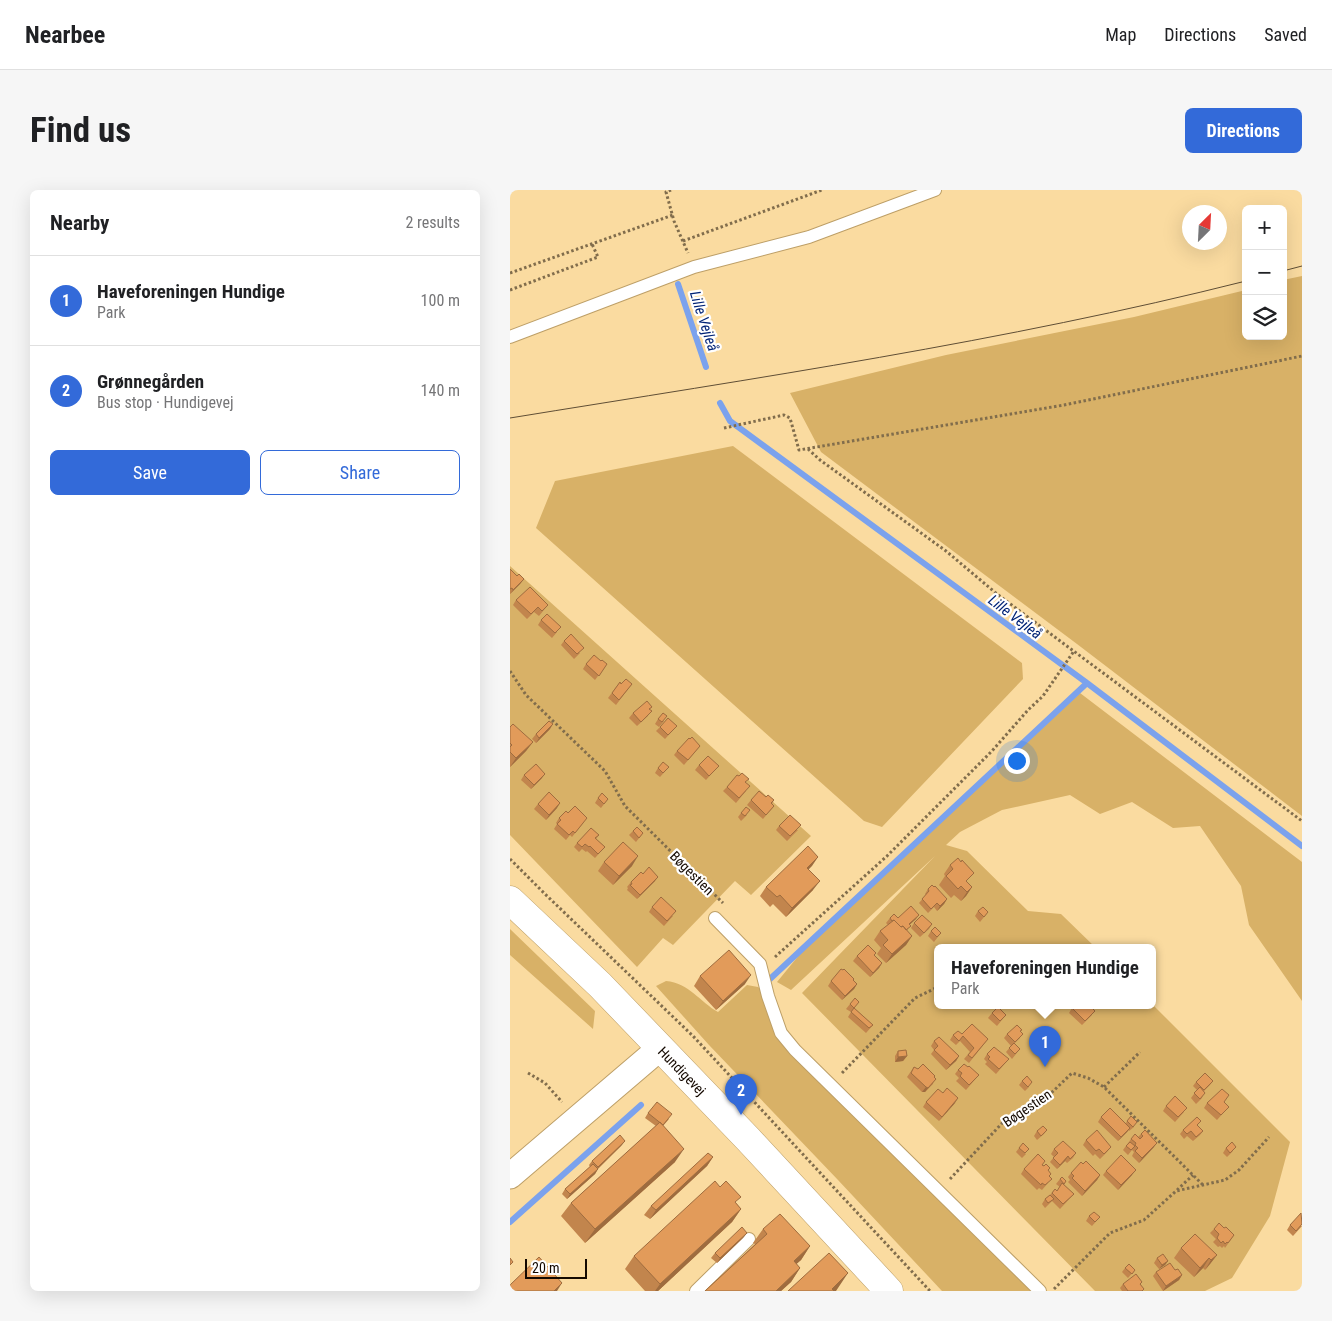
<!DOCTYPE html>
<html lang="en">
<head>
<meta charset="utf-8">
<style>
	body { margin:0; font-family:"Roboto Condensed",sans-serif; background:#f6f6f6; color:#202124 }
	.controls { position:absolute; right:15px; top:15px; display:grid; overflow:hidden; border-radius:8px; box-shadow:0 5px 20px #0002 }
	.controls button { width:45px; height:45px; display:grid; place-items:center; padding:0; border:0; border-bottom:1px solid #e0e0e0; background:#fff; color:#202124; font:25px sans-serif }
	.compass { position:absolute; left:672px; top:15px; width:45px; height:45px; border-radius:50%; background:#fff; box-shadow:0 5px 20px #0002; rotate:24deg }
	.scale { position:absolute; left:15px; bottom:12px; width:62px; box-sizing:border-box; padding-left:5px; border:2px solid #140900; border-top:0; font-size:14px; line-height:18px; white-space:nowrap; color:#140900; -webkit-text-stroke:4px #fff; paint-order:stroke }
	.you { position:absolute; left:506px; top:570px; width:18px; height:18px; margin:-12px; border:4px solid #fff; border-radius:50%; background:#1a73e8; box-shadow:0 0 0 8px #1a73e833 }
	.badge { display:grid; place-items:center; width:32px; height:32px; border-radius:50%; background:#336ad9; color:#fff; font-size:16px; font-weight:700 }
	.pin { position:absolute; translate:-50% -41px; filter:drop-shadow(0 1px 2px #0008) }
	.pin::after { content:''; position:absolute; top:26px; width:18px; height:15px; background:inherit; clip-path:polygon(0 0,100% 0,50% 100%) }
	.popup { position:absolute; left:424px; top:754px; width:222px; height:65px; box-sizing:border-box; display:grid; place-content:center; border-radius:8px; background:#fff; filter:drop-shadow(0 1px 4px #0005); font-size:16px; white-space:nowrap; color:#757577 }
	.popup b { font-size:19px; color:#202124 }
	.popup::after { content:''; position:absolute; left:50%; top:100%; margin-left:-10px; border:10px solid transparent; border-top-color:#fff }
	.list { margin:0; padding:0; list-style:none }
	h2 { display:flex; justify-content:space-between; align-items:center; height:65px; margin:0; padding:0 20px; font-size:21px }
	h2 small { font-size:16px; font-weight:400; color:#757577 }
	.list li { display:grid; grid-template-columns:32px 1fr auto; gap:15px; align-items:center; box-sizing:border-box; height:90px; padding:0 20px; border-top:1px solid #e0e0e0 }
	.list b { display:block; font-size:19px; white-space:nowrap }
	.list p { margin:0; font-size:16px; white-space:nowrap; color:#757577 }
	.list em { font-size:16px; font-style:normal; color:#757577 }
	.actions { display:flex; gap:10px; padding:15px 20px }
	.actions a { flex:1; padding:11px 0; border:1px solid #336ad9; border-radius:8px; text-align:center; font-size:18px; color:#336ad9 }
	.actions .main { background:#336ad9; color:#fff }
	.icon { flex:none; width:28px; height:28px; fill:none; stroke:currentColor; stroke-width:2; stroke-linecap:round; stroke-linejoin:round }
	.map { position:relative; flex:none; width:792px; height:1101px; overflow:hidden; border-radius:8px }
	header { display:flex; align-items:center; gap:30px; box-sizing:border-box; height:70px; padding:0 25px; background:#fff; border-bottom:1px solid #e0e0e0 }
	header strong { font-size:24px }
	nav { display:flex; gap:28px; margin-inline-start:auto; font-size:18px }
	.intro { display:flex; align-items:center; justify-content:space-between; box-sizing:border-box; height:120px; padding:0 30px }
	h1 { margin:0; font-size:35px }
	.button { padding:12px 22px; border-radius:8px; background:#336ad9; color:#fff; font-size:18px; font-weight:700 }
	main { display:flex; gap:30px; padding:0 30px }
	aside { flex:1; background:#fff; border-radius:8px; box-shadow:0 5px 20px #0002 }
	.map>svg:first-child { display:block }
</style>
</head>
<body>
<header>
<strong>Nearbee</strong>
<nav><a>Map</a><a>Directions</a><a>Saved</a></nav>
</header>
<div class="intro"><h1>Find us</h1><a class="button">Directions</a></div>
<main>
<aside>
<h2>Nearby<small>2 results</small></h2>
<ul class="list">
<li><span class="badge">1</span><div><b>Haveforeningen Hundige</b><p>Park</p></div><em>100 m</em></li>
<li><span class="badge">2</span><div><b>Grønnegården</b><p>Bus stop · Hundigevej</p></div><em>140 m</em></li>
</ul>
<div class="actions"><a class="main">Save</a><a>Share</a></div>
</aside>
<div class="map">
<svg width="792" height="1101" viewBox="0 0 792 1101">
	<rect width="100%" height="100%" fill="#fadba0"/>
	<path fill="#d8b167" d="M792,86v540l-225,-172 -256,-192 -31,-59 156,-38 188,-38 112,-27v46h37v-56z
		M223,256l289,217 1,16 -141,148 -18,-6 -328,-293 19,-47z
		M0,376l301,270 -60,59 -16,-14 -62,64 -10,-7 -26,29 -127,-132z
		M570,503l222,169v139l-53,-76 -8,-39 -41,-60 -27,2 -41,-26 -32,12 -30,-19 -68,15 -42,22 -14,13 21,6 61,60 33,3 35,34h-158v58l215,-1 137,137 -20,74 -38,62 -27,13h-110l-293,-298 133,-137 -144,134 -14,-8 23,-28z
		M0,739l85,82 -2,18 -83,-74z
		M156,791c23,2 34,21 52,31l29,-27 11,2 5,4 12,33 256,267h-89l-104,-111 -129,-135 -53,-59z"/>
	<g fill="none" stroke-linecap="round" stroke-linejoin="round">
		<path stroke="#7ba2ed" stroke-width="6" d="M168,94l28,83
			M210,213l10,18 357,262 215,163
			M260,789l317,-296
			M0,1032l131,-117"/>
		<g stroke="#bd9f67" stroke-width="14">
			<path id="service" d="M0,147l184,-70 115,-30 126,-47
				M205,728l45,46 8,32 13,37 14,17 245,241
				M186,1101l53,-52"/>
		</g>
		<g stroke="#bd9f67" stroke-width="27">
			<path id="minor" d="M0,986l150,-128"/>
		</g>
		<g stroke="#bd9f67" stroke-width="29">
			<path id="tertiary" d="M0,710l90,85 148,154 141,152"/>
		</g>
		<path stroke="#816d4c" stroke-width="3" stroke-dasharray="2.5 2.5" stroke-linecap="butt" d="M161,0l-5,2 8,29 14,32
			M173,51l139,-51
			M0,83l163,-58
			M0,100l88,-33 -6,-13
			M214,238l60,-13 6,3 9,32 265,-45 238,-49
			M298,259l12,11 126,91 51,43 305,227
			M0,481l16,24 79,76 20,35 98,97
			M0,669l35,35 148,142 237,255
			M265,767l112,-101 105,-105 36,-41 15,-14 31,-45
			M18,883l17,10 17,19
			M332,883l73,-75 23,-11
			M594,897l36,-35
			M440,989l56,-60 39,-20 27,-26 16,5 16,9 100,99
			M667,1000l16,-15
			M544,1099l56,-56 34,-13 32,-29 49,-11 14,-10 30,-33"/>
		<use href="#service" stroke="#fff" stroke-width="12"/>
		<use href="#minor" stroke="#fff" stroke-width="25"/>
		<use href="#tertiary" stroke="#fff" stroke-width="28"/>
		<path stroke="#5f4e35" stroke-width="1" d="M773,81l19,-5
			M0,228c246,-40 494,-76 736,-137"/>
	</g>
	<path fill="#c2854d" d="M0,379l7,7 7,3 -4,5 -10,10z
		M6,410l32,5 -9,11 -5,-4 -7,7 -14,-14z
		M31,430l16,12 -5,6 -14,-13z
		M54,451l16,12 -6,6 -13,-14z
		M76,474h21l-12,16 -12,-11z
		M110,492l1,2h11l-16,21 -8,-7z
		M142,517l-2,2 -2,7 -11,10 -8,-8 4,-5z
		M148,529l6,2 -5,6 -4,-3z
		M167,536l-12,13 -9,-8 4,-4z
		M0,537l23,15 -7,9 -16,16z
		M40,539l-14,14 -4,-4 4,-5z
		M190,556l-16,19 -10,-10 3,-4z
		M189,575l20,1 -4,4 -9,10 -11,-10z
		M159,577l-9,10 -5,-4 3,-5z
		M14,585l18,3 -11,11 -10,-9z
		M236,593v8l-10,12 -13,-12 4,-4z
		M256,607l8,3 -2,4 2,2 -11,13 -16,-14 4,-5z
		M88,608l10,1 -7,9 -6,-5z
		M28,614l19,4 -11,12 -12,-11z
		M58,623l16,9 -12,15 -2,-2 -4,5 -12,-11 3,-5 -1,-1 3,-5z
		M231,623l6,2 -6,6 -3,-4z
		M269,636l19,4 -11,11 -11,-11z
		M123,641l10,2 -7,9 -7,-7z
		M89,645l-3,4 9,8 -10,11 -8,-7 -1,1 -4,-3 -3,3 -5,-5 3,-4z
		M308,667l-10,12 5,21 -27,27 -13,-13 -3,3 -10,-11 6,-9z
		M94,672l28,4 -19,19 -15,-14z
		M440,675l22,22 -6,9 -5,5 -7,-6 -3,3 -12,-13 6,-9 -1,-2z
		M133,684l12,7 -18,18 -10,-9 1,-2 -1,-1 4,-5z
		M418,699l19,10 -3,5 -7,7 -3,-4 -6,6 -9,-10 7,-8 -1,-1z
		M142,717l21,9 -9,10 -15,-14z
		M468,721l10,1 -8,10 -5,-6z
		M380,728l26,1 -6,5 -3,7 5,5 -6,9 -20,18 -9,-9 4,-6 -7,-8 6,-9 8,-6 -2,-2z
		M404,733l18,1 -3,5 -9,8 -9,-9z
		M421,741l10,2 -7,9 -6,-6z
		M366,763l-2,2 8,8 -3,5 -9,9 -17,-16 4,-5z
		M190,786l45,8 -29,26 -22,-24z
		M343,790l4,4 -3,5 -12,11 -14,-14 3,-5z
		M340,814l23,21 -7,8 -18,-16 3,-5 -5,-3z
		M542,816h6l-3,3z
		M562,818l20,7 -10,10 -13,-12z
		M482,823l14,2 -9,11 -9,-8z
		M511,841l-1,7 -6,6 6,5 -8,10 -6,-7 5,-6 -7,-8 3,-4z
		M452,844l26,5 -19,24 -5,-4 6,-7 -10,-11 -4,4 -6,-5 3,-5z
		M424,851l25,15 -3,5 -10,9 -15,-16 3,-4 -3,-4z
		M388,861l9,5 -4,5 -8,1v-6z
		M477,864l22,5 -13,15 -11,-10 2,-2 -3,-3z
		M404,877l20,10 -1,7 -8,8h-3l-15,-15z
		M458,877l11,8 -13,15 -10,-9 3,-3 -4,-4 3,-4z
		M512,891l7,6 -4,4 -6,-6z
		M703,891l-3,4 -6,6 -2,7 -6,6 -5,-6 6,-8 -4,-4 3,-4z
		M433,903l12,10 -16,18 -16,-14 3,-5z
		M714,912l1,9 -8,9 -13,-12 3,-5z
		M656,916l18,6 -9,10 -12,-11z
		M138,923l21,6 -6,7 12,36 -90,81 -24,-27 10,-13 85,-77 -11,-8z
		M591,927l25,6 1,-2 7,6 -5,4v-1l-11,11 -20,-19z
		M688,936l5,5 -3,4 -7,6 -6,-5 -3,3 -4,-5 3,-4z
		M537,940l-3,4 -7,6 -3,-4 3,-5z
		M631,944l13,13 -15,16 -7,-7 2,-4 -2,-2 -4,5 -5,-5 8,-11 7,-2z
		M576,950l25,7 -4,5 -7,7 -5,-5 -2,2 -10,-11z
		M112,955l-24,24 -3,5 -28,25 -5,-5 3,-5 25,-22 -1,-2 3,-4z
		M509,958l7,6 -4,4 -6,-6z
		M716,958l7,3 -6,6 -4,-4z
		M544,959l22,4 -3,5 -6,5 -2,-2 -8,8 -7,-7 4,-5 -3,-3z
		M203,967l-6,9 -57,53 -6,-4 7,-9z
		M573,974l17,11 -3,5 -15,16 -14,-14 2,-2 -2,-3 3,-4z
		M533,975l7,3 -2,3 2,5 -2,7 -6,7 -3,-2 -2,2 -16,-16 3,-5z
		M596,981l26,4 -14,15 -15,-15z
		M550,989l6,2 -2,4 10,9 -14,15 -8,-8 -7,7 -3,-4 3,-5 5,-4 5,-6 2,2 3,-4 -4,-3z
		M226,1013l5,6 -9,13 -74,69h-13l-20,-22 9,-13z
		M579,1026l11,1 -8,9 -6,-5z
		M780,1035l12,1 -9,10 -6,-6z
		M714,1038l10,7 -9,13 -1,-2 -2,2 -2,-2 -2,1 -5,-5 3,-3 -6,-6 4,-4z
		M253,1039l47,17 -9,14 -5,4 4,4 -9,14 -10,9h-76l50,-47 -2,-1z
		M234,1047l-27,26 -6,-5 4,-5z
		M671,1058l36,7 -7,9 -5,6 -2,-2 -9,9 -20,-19z
		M647,1068l11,3 -3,4 -6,4 -5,-6z
		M615,1078l10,2 -7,8 -6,-6z
		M665,1080l7,5 -3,5 -16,11 -10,-15 3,-4z
		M613,1094l20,7h-21l-2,-3z"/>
	<path fill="#9e6c3f" d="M14,389l-4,5 -10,10 3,-4z
		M43,534l-3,5 -14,14 3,-5z
		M23,552l-7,9 -16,16 6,-9z
		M35,584l-3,4 -11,11 3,-4z
		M50,613l-3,5 -11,12 3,-5z
		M128,666l-6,10 -19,19 6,-9z
		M308,667l-6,9 -11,11 6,-9z
		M148,687l-3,4 -18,18 3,-4z
		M310,691l-7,9 -27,27 6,-9z
		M462,697l-6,9 -5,5 6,-9z
		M437,709l-3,5 -7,7 3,-5z
		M409,725l-3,4 -10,9 3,-4z
		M402,746l-6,9 -20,18 6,-9z
		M372,773l-3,5 -9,9 3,-4z
		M241,785l-6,9 -29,26 7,-9z
		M347,794l-3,5 -12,11 3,-4z
		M397,866l-4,5 -8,1 3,-5z
		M449,866l-3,5 -10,9 4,-5z
		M426,889l-11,13h-3l4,-5z
		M448,908l-3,5 -16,18 3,-4z
		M620,938l-3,4 -9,9 3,-4z
		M115,951l-3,4 -27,26 3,-4z
		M647,953l-3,4 -15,16 3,-5z
		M174,959l-9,13 -90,81 10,-14z
		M558,966l-3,5 -8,8 3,-4z
		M203,967l-6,9 -57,53 6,-9z
		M88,979l-3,5 -28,25 3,-5z
		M626,980l-4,5 -14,15 3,-5z
		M590,985l-3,5 -15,16 3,-5z
		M231,1019l-9,13 -74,69h-3l5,-7z
		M237,1043l-3,4 -27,26 3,-5z
		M300,1056l-9,14 -17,15 10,-14z
		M707,1065l-7,9 -5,6 6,-10z
		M699,1068l-6,10 -9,9 6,-9z
		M658,1071l-3,4 -6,4 3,-4z
		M290,1078l-9,14 -10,9h-5z
		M338,1083l-12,18h-5l1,-2z
		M672,1085l-3,5 -16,11 3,-5z
		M52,1093l-5,8h-3z"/>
	<path fill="#e29b5a" stroke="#9e6c3f" d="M0,379l7,7 2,-2 5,5 -11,11 -1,-2 -2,1z
		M20,397l18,18 -6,6 -4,-4 -7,7 -15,-14z
		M37,424l14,13 -6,6 -14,-13z
		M61,444l13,14 -7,6 -13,-13z
		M84,465l7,6 1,-1 5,4 -8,12 -13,-12z
		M116,489l6,5 -13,16 -7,-7 8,-11 1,2z
		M137,511l5,6 -3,2 3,2 -11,11 -8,-9z
		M153,523l4,3 -5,6 -4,-3z
		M158,528l9,8 -9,9 -8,-8z
		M39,531l4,3 -14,14 -3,-4z
		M3,534l20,18 -17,16 -6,-6v-5l2,-2 -2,-2v-16z
		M182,547l8,9 -12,14 -11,-9 12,-13 1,1z
		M198,566l11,10 -10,10 -10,-11z
		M153,572l6,5 -6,6 -5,-5z
		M26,574l9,10 -11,11 -10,-10z
		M232,583l7,6 -4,3 5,4 -11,12 -12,-11 10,-12 2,1z
		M249,601l7,6 2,-2 6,5 -3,3 3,3 -8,9 -15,-15z
		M39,602l11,11 -11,12 -11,-11z
		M92,603l6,6 -4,5 -6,-6z
		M65,616l12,12 -12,15 -2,-2 -4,4 -12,-11 4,-4 -2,-2 7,-7 2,2z
		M236,617l4,3 -5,6 -4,-3z
		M280,625l11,10 -11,11 -11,-10z
		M127,637l6,6 -4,5 -6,-7z
		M81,638l8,7 -4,3 10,9 -7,7 -8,-8 -1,1 -4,-3 -3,3 -5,-4z
		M113,652l15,14 -19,20 -15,-14z
		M298,656l10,11 -11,11 13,13 -28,27 -12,-13 -3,2 -11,-10z
		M448,668l3,4 1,-2 12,13 -8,8 6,6 -5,5 -6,-6 -3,3 -12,-13 7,-7 -3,-4z
		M139,677l9,10 -18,18 -10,-10 2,-1 -1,-2 10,-10 2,2z
		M422,695l2,2 1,-1 12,13 -7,7 -3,-3 -6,6 -9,-10 7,-8 -1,-2z
		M151,707l15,14 -9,10 -15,-14z
		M401,716l8,9 -10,9 2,2 -5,4 -3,-4 -2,1 -7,-7 -2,1 -2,-3 4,-4 4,4z
		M473,717l5,5 -4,5 -6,-6z
		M412,725l10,9 -8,9 -10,-10z
		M384,730l7,7 2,-1 9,10 -20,18 -9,-9 5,-5 -8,-9z
		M425,737l6,6 -4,4 -6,-6z
		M358,755l8,8 -2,2 8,8 -9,10 -16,-17z
		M219,760l22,25 -28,26 -23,-25z
		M331,779l2,1 1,-1 10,10 -1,1 4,4 -12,12 -14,-15z
		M345,808l4,4 -5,6 -4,-4z
		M565,816h15l5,5 -10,10 -13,-13z
		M488,817l8,8 -6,6 -8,-8z
		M344,818l19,17 -4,3 -18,-16z
		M462,834l16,15 -16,19 -4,-3 6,-7 -11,-12 -4,5 -6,-6 5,-4 4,3z
		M507,835l5,5 -2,1 3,3 -8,8 -8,-8z
		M429,847l20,19 -9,9 -16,-15 4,-4 -4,-5z
		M504,853l6,6 -5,5 -6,-6z
		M484,857l15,12 -10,10 -11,-10 2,-2 -3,-3z
		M396,860l1,6 -9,1v-6z
		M413,874l12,12 -1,1 2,2 -8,9 -2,-1 -15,-14 3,-6 4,2z
		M454,874l4,3 1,-1 10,9 -10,10 -9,-9 2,-3 -4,-3z
		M695,883l8,8 -9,9 -8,-8z
		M517,886l5,6 -4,5 -6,-6z
		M690,897l5,6 -5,6 -6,-6z
		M437,898l11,10 -16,19 -16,-15 12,-13 5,4z
		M712,899l7,6 -5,7 5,5 -8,8 -14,-12z
		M665,906l12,12 -9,9 -12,-11z
		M147,912l15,12 -9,11 -15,-12z
		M600,918l20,20 -9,9 -20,-20z
		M621,926l6,6 -4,5 -6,-6z
		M687,927l4,4 -4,4 6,6 -7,6 -5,-6 -4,3 -4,-4z
		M150,932l24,27 -89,80 -24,-26z
		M533,936l4,4 -6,6 -4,-5z
		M587,940l14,17 -7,7 -5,-5 -3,2 -10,-11z
		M635,940l12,13 -15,15 -7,-7 3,-3 -3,-3 1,-2 -5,-4 4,-5 5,5 3,-3 -2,-2z
		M110,945l5,6 -27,26 -6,-6z
		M553,951l13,12 -6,6 -2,-3 -8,9 -7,-7 5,-5 -4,-4z
		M620,952l5,4 -4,4 -5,-4z
		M722,952l4,5 -6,6 -4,-5z
		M513,953l6,6 -4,4 -6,-5z
		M198,963l5,4 -57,53 -5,-4z
		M528,964l7,7 -3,4 2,1 2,-2 4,4 -2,2 3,4 -2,2 3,3 -7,6 -3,-2 -1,2 -17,-16z
		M611,965l15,15 -15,15 -15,-14z
		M576,971l14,14 -15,16 -13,-13 2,-2 -3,-3 10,-11 2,2z
		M83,974l5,5 -28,25 -5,-5z
		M552,987l4,4 -2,3 -4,-5z
		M205,991l5,6 6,-6 15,16 -6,5 6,7 -81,75 -26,-28z
		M552,993l12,11 -11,10 -11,-11 3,-4 2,2z
		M540,1005l4,4 -6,4 -3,-4z
		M584,1022l6,5 -5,5 -6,-6z
		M791,1023l1,11 -6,7 -6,-6z
		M270,1024l30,32 -16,15 6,7 -24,23h-71l62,-57 -4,-5z
		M709,1033l5,5 2,-1 8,8 -6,8 -1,-1 -2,2 -2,-3 -2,2 -4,-5 2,-4 -5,-5z
		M232,1037l5,6 -27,25 -5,-5z
		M685,1044l22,21 -6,5 -2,-2 -9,10 -19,-20z
		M319,1063l19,20 -16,16 2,2h-46z
		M653,1064l5,7 -6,4 -5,-7z
		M29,1067l23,26 -8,8h-44v-6z
		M0,1068l3,4 -3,3z
		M660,1073l5,7 3,-1 4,6 -16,11 -10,-14z
		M619,1074l6,6 -3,4 -7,-6z
		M626,1084l6,8 -2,2 4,5 -2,2h-14l-5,-7z"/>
	<g text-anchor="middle" stroke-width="4.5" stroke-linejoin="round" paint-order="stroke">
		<g font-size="14" fill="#140900" stroke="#fff">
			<text transform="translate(182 683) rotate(45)" y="5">Bøgestien</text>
			<text transform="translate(172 881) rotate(46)" y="5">Hundigevej</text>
			<text transform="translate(517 918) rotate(-34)" y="5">Bøgestien</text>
		</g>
		<g font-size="15" font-style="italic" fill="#002376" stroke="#fff">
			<text transform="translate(194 131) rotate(72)" y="5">Lille Vejleå</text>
			<text transform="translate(505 427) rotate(37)" y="5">Lille Vejleå</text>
		</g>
	</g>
</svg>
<div class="controls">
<button>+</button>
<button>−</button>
<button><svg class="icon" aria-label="layers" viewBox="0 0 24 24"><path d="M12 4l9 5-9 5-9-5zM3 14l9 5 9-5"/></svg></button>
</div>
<svg class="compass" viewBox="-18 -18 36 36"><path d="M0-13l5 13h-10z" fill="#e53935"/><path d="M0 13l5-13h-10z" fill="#757577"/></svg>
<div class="scale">20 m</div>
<div class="you"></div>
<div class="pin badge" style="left:535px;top:877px">1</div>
<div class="popup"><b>Haveforeningen Hundige</b>Park</div>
<div class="pin badge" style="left:231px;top:925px">2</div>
</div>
</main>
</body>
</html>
